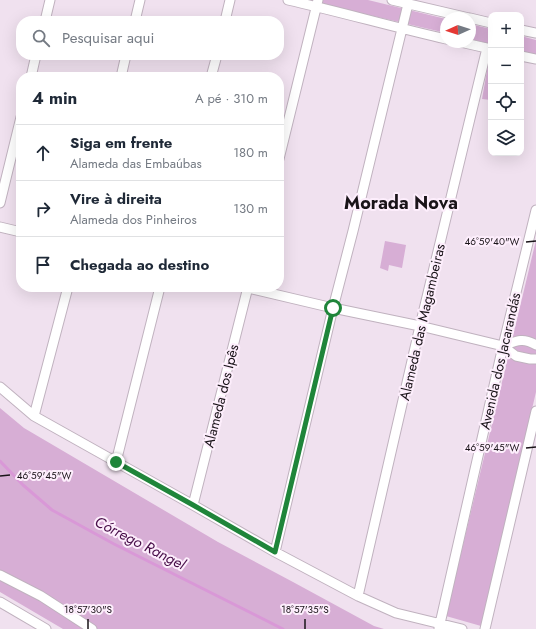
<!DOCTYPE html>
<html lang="pt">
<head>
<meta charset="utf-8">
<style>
	body { margin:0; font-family:Jost,sans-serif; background:#f2f2f3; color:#1f2937 }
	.controls { position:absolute; right:12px; top:12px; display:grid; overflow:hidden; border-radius:8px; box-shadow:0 4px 16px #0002 }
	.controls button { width:36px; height:36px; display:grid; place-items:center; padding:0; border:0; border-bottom:1px solid #e0e1e3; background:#fff; color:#1f2937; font:20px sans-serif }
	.compass { position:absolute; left:440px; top:12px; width:36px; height:36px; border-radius:50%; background:#fff; box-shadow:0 4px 16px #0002; rotate:267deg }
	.stop { position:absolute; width:12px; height:12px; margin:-9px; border:3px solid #1f853a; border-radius:50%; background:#fff }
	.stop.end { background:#1f853a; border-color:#fff; box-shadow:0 1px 4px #0008 }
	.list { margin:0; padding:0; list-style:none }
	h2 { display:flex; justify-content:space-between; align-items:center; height:52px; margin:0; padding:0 16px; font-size:17px }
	h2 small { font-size:13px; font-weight:400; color:#747a83 }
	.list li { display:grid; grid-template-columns:26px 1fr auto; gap:12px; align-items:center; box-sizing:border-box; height:56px; padding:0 16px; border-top:1px solid #e0e1e3 }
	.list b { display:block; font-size:15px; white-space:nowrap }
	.list p { margin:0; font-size:13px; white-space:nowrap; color:#747a83 }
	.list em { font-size:13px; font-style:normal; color:#747a83 }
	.icon { flex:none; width:22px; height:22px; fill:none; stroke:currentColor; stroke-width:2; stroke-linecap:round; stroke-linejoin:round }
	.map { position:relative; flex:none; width:536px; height:629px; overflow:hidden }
	.search { position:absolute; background:#fff; box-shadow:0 4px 16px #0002; left:16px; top:16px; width:268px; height:44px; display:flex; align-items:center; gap:10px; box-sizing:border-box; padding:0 14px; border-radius:16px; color:#747a83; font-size:15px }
	.panel { position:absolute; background:#fff; box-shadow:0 4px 16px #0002; left:16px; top:72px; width:268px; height:220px; border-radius:16px }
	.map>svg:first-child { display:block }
</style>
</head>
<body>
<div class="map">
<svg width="536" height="629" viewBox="0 0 536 629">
	<rect width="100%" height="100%" fill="#f0e1ef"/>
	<path fill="#d7aed5" d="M305,0h63l78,19v14z
		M470,24l21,5v15l-21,-5z
		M521,36l15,4v15l-15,-4z
		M488,65l3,1v34l-9,-1z
		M536,240v152l-55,234 -35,-10z
		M385,241l21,4 -4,23 -13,-3 -1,6 -8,-3z
		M0,408l24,20 194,114 75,40 81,44 10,3h-321l-63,-37z"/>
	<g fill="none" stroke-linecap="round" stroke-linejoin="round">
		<path stroke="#d998d7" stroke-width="3" d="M0,461l23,24 29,25 62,34 169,85"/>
		<g stroke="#c0b2bf" stroke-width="11">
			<path id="minor" d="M288,0c53,12 105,27 158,39
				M392,0l77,18
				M470,18l21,5
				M45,21l5,-21
				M135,21l5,-21
				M225,21l5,-21
				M521,30l15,3
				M460,42l31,7
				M521,56l15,3
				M31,77l5,-22
				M121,77l5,-22
				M211,77l6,-22
				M279,159l39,-159
				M0,203l21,-86
				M0,227l21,5
				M244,287l89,21 87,18 83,20 13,10 14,3h6
				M503,346c13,-5 20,-9 33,-1
				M0,387l34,29 159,89 82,47 83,44 38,17 66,16
				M34,416l34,-129
				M116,462l44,-175
				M193,505l55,-218
				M275,552l58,-244 20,-77 55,-227
				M0,575l41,21 51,33
				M358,596l62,-270 67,-278
				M0,602l46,27
				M439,628l64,-282 33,-136
				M485,629l51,-218"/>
		</g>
		<use href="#minor" stroke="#fff" stroke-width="9"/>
	</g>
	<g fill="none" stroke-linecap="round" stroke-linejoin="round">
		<path stroke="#1f853a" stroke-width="5" d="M116,462l77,43 82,47 58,-244"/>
	</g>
	<path fill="none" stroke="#1a1419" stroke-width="1.5" d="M526,242l10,-1M526,448l10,-1M0,476l10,-1M88,619v10M305,619v10"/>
	<g text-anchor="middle" stroke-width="4" stroke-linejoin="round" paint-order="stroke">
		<g font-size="14" fill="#1a1419" stroke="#fdeefc">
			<text transform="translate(422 322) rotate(-77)" y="5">Alameda das Magambeiras</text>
			<text transform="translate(500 361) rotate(-77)" y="5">Avenida dos Jacarandás</text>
			<text transform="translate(221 396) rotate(-76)" y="5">Alameda dos Ipês</text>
		</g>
		<g font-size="15" font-style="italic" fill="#470d48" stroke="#fdeefc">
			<text transform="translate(140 543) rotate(27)" y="5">Córrego Rangel</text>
		</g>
		<g font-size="18" font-weight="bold" fill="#1a1419" stroke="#fdeefc">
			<text x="401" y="209">Morada Nova</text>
		</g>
	</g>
	<g font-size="10" text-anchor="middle" fill="#1a1419" stroke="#fdeefc" stroke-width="4" stroke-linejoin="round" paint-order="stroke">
		<text x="492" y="245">46°59'40"W</text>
		<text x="492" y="451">46°59'45"W</text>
		<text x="44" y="479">46°59'45"W</text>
		<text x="88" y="613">18°57'30"S</text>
		<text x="305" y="613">18°57'35"S</text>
	</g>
</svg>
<div class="controls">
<button>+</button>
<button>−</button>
<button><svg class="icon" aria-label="locate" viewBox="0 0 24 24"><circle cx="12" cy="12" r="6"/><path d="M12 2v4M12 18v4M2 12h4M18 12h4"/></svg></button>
<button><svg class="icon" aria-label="layers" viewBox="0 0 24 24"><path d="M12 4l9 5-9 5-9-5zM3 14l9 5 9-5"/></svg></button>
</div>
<svg class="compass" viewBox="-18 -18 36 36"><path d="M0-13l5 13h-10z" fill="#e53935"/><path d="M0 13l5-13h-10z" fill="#747a83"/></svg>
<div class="stop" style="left:333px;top:308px"></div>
<div class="stop end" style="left:116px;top:462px"></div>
<div class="search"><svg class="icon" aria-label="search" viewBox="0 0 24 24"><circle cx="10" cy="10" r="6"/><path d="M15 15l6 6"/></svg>Pesquisar aqui</div>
<section class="panel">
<h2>4 min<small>A pé · 310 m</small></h2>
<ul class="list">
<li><svg class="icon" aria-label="ahead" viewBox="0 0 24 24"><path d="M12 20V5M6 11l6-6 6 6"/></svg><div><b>Siga em frente</b><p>Alameda das Embaúbas</p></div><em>180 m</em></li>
<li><svg class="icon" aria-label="right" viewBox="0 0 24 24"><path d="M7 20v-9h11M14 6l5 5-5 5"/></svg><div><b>Vire à direita</b><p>Alameda dos Pinheiros</p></div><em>130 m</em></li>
<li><svg class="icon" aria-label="arrive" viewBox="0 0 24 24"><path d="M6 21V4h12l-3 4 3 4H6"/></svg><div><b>Chegada ao destino</b></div></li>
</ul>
</section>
</div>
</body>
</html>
